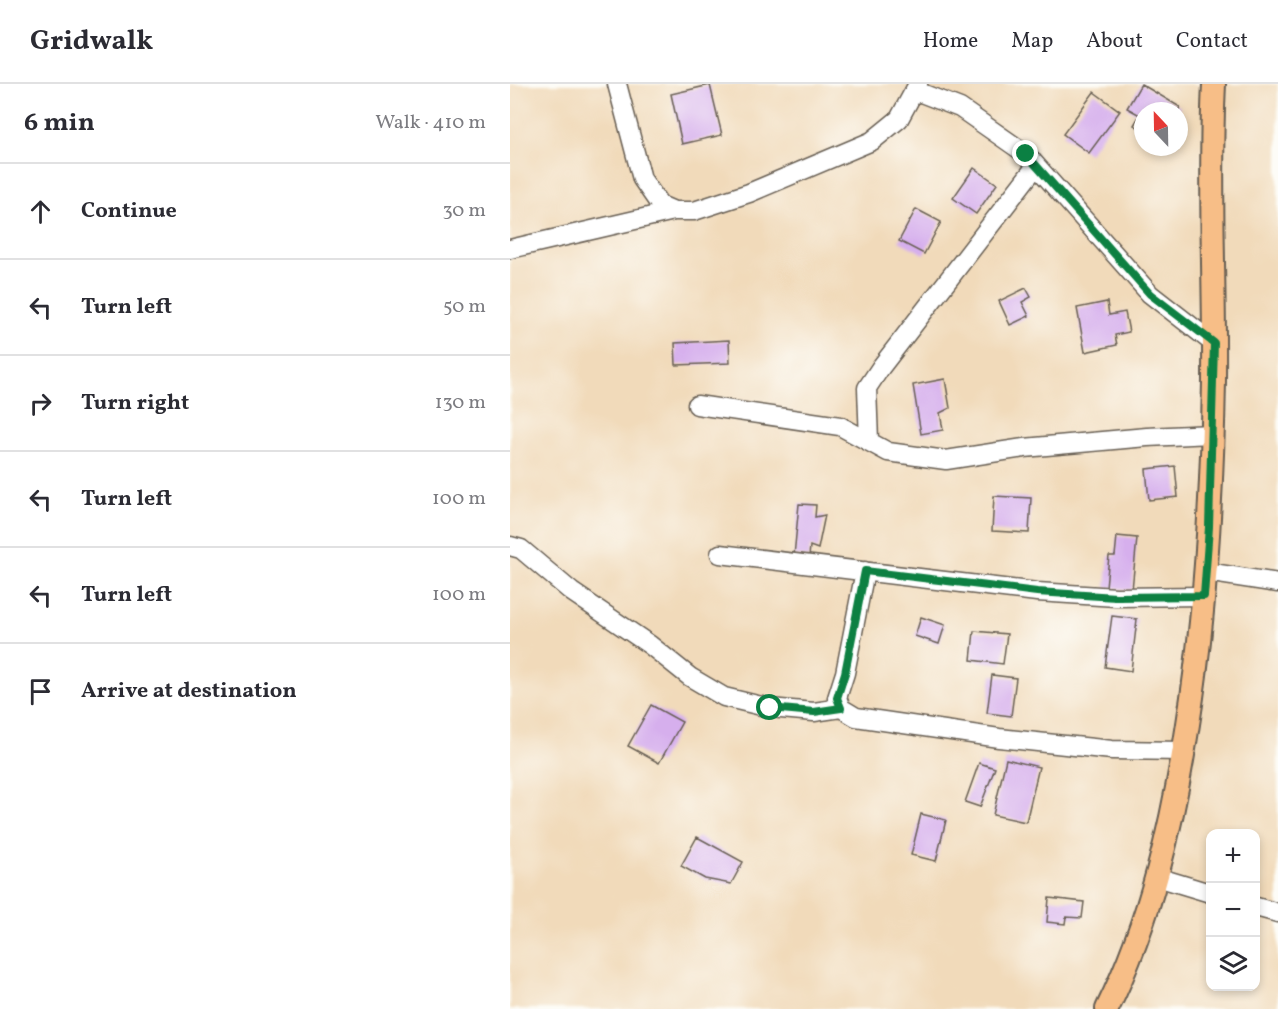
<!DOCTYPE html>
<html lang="en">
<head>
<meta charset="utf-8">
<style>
	body { margin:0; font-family:Vollkorn,serif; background:#f7f7f7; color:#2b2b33 }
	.controls { position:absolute; right:18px; bottom:18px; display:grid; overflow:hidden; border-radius:12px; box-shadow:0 3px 9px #0003 }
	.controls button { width:54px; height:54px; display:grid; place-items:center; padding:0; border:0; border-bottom:2px solid #e1e1e2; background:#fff; color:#2b2b33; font:30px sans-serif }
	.compass { position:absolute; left:624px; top:18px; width:54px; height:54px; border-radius:50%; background:#fff; box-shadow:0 3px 9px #0003; rotate:338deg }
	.stop { position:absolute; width:18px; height:18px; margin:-14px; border:4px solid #0b8043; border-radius:50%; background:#fff }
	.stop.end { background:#0b8043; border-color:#fff; box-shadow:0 2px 6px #0008 }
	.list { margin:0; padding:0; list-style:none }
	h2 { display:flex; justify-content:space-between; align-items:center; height:78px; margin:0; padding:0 24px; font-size:26px }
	h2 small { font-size:20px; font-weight:400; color:#7c7c81 }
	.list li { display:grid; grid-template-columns:39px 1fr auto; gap:18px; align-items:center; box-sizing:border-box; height:96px; padding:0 24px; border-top:2px solid #e1e1e2 }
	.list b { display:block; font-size:22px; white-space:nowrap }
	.list em { font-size:20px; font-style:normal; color:#7c7c81 }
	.icon { flex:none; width:33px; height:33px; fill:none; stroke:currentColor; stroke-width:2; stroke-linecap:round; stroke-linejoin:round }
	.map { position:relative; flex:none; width:768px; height:925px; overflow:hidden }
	header { display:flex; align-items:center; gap:36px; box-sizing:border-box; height:84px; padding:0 30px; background:#fff; border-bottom:2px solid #e1e1e2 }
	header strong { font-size:28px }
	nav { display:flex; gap:33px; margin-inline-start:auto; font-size:21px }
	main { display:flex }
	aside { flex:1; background:#fff }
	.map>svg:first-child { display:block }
</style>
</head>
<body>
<header>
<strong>Gridwalk</strong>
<nav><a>Home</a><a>Map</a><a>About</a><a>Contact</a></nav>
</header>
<main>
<aside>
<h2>6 min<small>Walk · 410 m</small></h2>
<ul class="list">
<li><svg class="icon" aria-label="ahead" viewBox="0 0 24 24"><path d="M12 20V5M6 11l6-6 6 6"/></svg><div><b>Continue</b></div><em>30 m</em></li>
<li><svg class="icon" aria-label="left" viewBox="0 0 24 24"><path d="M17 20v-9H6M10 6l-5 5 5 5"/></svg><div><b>Turn left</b></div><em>50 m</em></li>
<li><svg class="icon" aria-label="right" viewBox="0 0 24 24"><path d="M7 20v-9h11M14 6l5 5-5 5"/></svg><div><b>Turn right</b></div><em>130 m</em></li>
<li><svg class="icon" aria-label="left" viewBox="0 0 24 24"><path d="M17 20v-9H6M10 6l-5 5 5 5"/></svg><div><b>Turn left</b></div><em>100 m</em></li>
<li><svg class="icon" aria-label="left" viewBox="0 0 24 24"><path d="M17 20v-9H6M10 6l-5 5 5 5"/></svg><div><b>Turn left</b></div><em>100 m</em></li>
<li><svg class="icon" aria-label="arrive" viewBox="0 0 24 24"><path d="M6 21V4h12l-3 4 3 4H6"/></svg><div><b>Arrive at destination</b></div></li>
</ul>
</aside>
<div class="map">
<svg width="768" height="925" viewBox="0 0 768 925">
	<rect width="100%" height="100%" fill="#fdfcf7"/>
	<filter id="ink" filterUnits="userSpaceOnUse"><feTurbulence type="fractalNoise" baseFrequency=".0167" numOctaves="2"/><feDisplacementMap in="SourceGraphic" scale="12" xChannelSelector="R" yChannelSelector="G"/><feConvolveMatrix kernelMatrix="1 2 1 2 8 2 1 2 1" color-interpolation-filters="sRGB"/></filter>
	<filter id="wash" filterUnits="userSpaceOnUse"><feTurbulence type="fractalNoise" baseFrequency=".008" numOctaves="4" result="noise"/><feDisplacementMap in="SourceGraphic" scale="24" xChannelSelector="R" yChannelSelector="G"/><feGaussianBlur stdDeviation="1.35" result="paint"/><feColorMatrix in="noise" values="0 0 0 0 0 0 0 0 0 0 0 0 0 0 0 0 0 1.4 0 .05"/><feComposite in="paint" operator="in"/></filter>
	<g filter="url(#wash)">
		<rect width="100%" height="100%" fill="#f1daba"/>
		<g id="blocks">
			<path fill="#d6afed" d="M631,0l39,23 -2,4h-35v19l-9,-5 6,-10 -13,-7z
				M200,1l12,50 -40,9 -11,-50z
				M584,8l26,19 -31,42 -26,-19z
				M464,84l23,16 -21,30 -23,-16z
				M406,125l25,13 -17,32 -25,-13z
				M516,204l5,9 -9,5 7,14 -19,9 -11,-24z
				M597,218l2,13 16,-3 4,20 -14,3 2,10 -32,7 -8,-44z
				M219,256l1,23 -54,2 -1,-22z
				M435,295l5,29 -10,5 3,17 -22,4 -8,-49z
				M665,382l3,31 -29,3 -3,-31z
				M484,412l37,2 -2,35 -37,-2z
				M289,420l17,1 -1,12 10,-2 -7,34 -8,-3 -1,11 -15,-1z
				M607,452l20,2 -5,52 -26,-3 3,-31h6z
				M602,532l25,3 -6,52 -26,-4z
				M411,533l24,8 -6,19 -24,-8z
				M464,547l33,3 -4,30 -32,-4z
				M482,591l24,3 -5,38 -24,-3z
				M141,621l31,17 -23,41 -31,-17z
				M496,675l33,8 -13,55 -33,-7z
				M469,679l16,5 -15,39 -15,-5z
				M411,730l25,6 -10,41 -25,-6z
				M187,753l46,25 -12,22 -26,-5 -24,-13z
				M539,814l35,4 -2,16 -16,-1 -1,7 -18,-2z"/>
		</g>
	</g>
	<g filter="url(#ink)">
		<use href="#blocks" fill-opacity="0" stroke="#675e53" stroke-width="1.5"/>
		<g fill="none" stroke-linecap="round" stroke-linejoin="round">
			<g stroke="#675e53" stroke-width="21">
				<path id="minor" d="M107,0l25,95 18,26 14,6h20l55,-18 123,-52 27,-22 19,-35
					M406,7l44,17 66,46 124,140 63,49
					M0,165l164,-38
					M187,321l143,21 48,26 58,8 78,-12 123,-11 65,-3
					M359,357l-2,-53 14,-21 155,-201
					M0,462l11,3 51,43 78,53 40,32 34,20 46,11 44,4 27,-4
					M210,470l317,38 79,5 88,-1
					M355,487l-20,102 -8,25 4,10 15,9 143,21 113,12 72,1
					M696,488l72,11
					M647,793l53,16
					M746,823l22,6"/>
			</g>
			<g stroke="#675e53" stroke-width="26">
				<path id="major" d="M597,925c44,-89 66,-187 81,-285 18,-113 24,-228 26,-343 1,-99 -5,-198 0,-297"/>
			</g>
			<use href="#minor" stroke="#fff" stroke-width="18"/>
			<use href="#major" stroke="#f7be87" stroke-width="22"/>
		</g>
	</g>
	<g fill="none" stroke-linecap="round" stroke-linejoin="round" filter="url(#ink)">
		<path stroke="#0b8043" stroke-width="8" d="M260,624l44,4 27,-4 -4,-10 8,-25 20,-102 172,21 79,5 88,-1 5,-69 5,-184 -64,-49 -124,-140"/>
	</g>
</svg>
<div class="controls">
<button>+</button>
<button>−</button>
<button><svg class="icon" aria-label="layers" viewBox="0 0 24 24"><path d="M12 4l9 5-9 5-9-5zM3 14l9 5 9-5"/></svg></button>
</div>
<svg class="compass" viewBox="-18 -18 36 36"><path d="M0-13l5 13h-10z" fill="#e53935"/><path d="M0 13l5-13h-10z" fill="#7c7c81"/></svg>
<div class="stop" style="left:260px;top:624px"></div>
<div class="stop end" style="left:516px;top:70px"></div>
</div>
</main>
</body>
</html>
